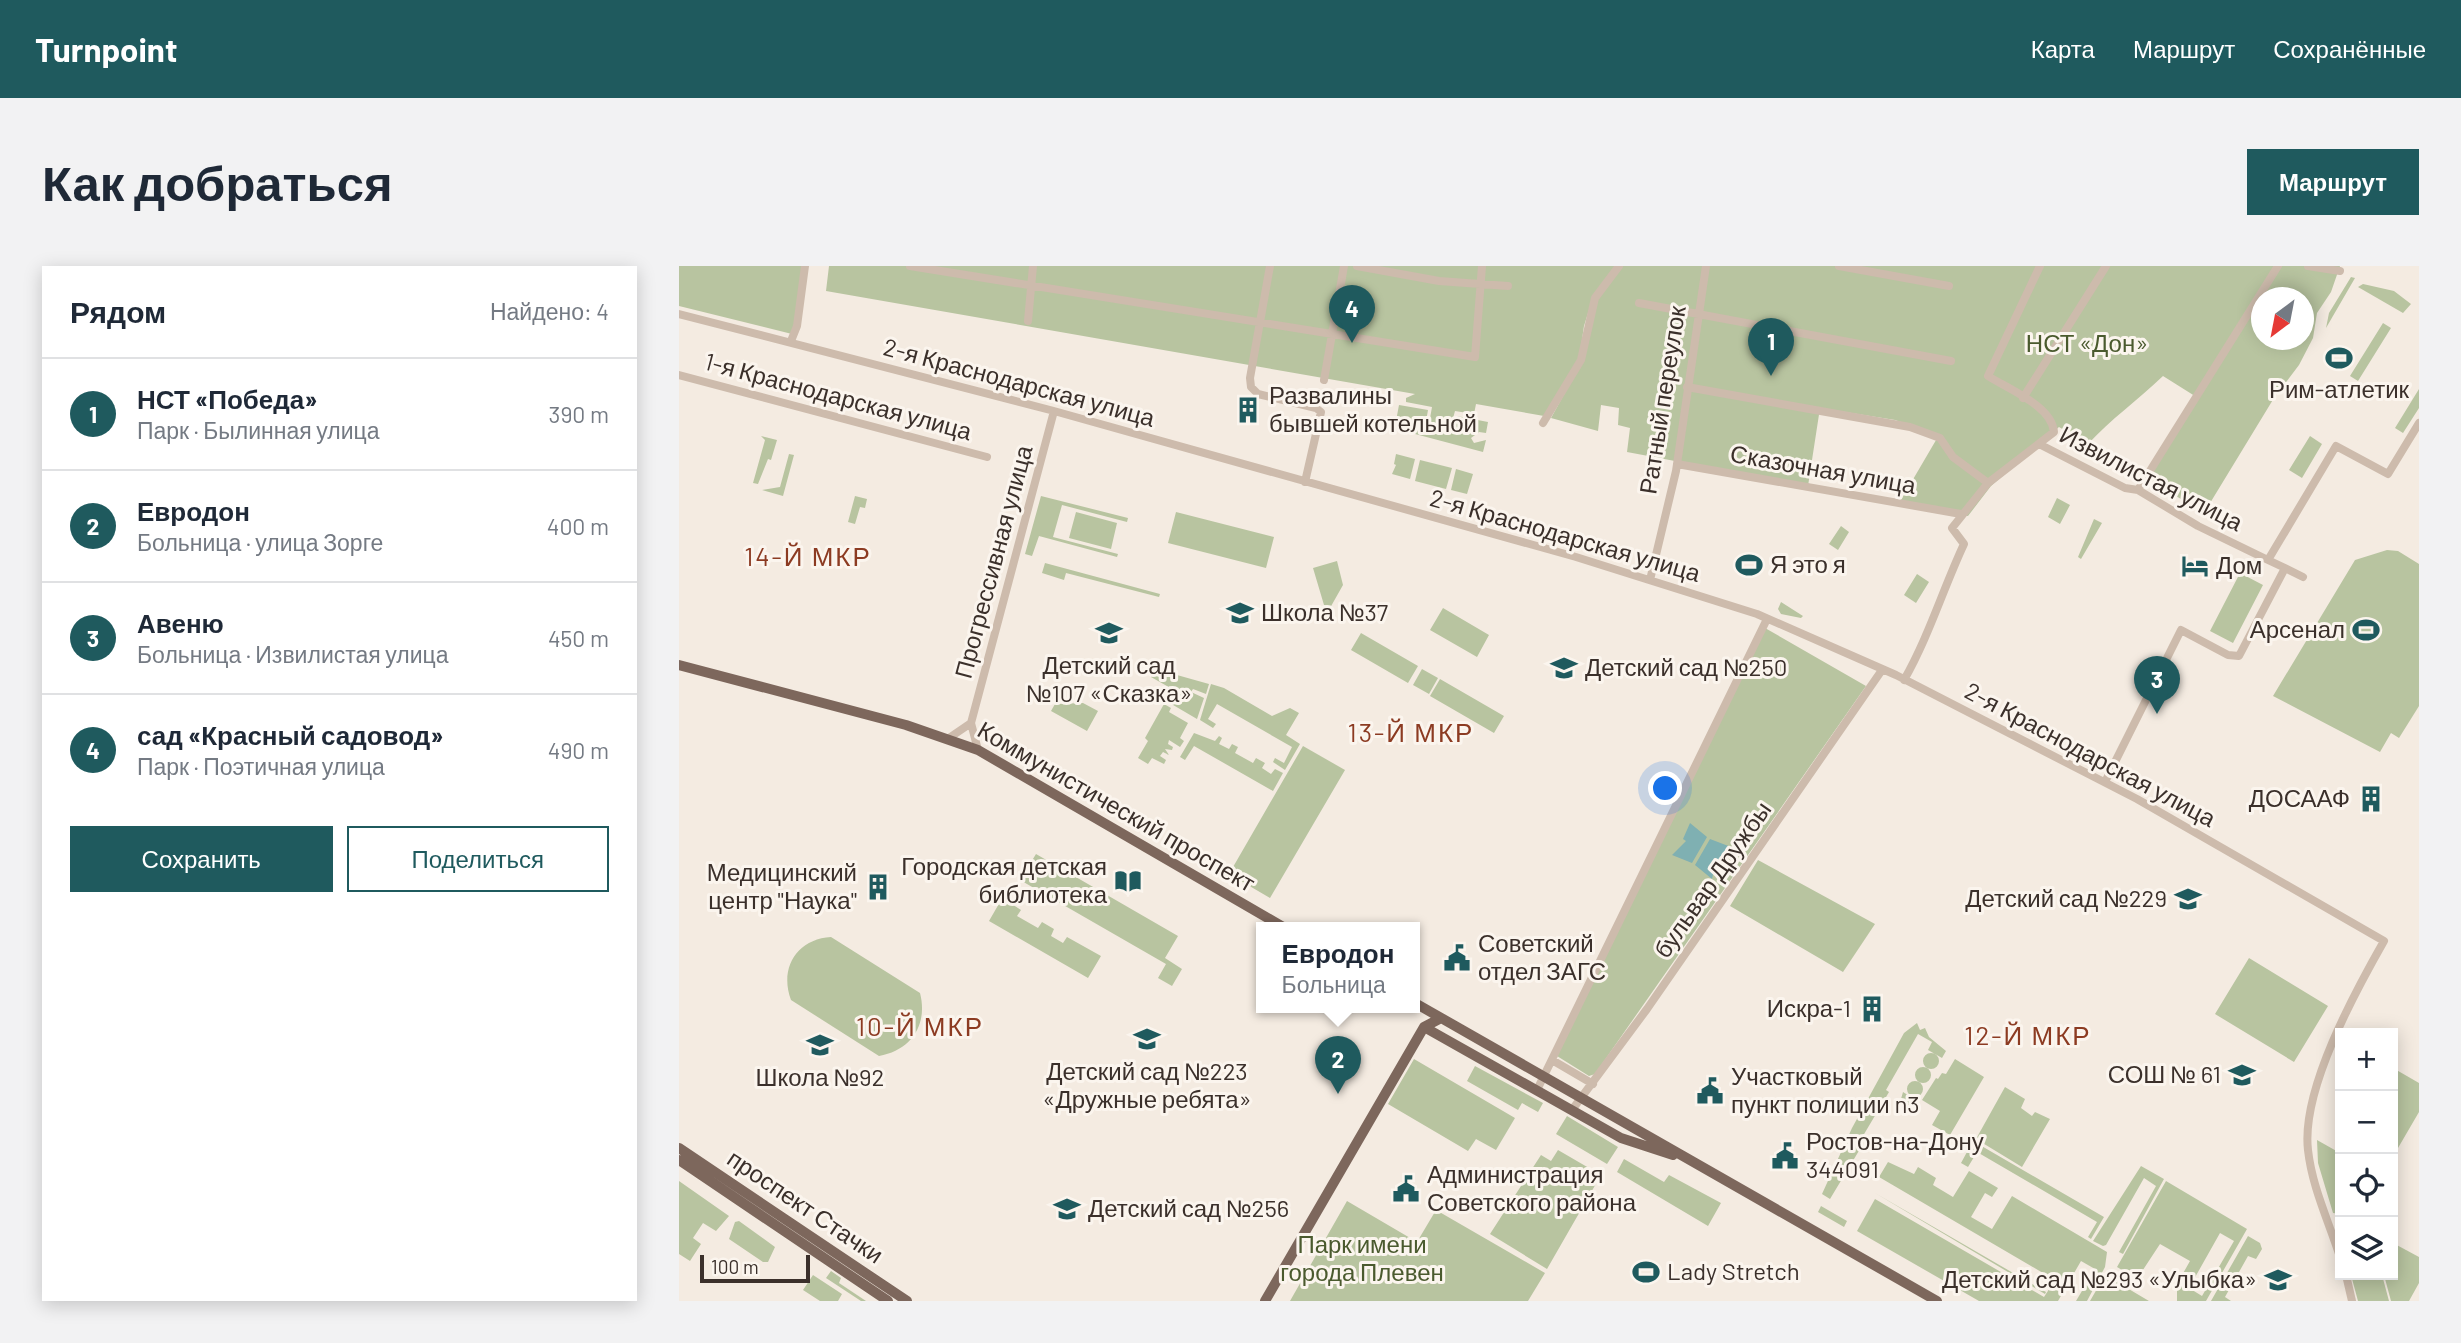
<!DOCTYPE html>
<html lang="ru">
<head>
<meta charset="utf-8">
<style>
	body { margin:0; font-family:Barlow,sans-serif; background:#f2f2f3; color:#1f2937 }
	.controls { position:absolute; right:21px; bottom:21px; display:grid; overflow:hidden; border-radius:0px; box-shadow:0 4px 18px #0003 }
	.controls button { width:63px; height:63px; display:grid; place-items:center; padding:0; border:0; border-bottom:2px solid #e0e1e3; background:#fff; color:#1f2937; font:35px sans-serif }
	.compass { position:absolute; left:1572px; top:21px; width:63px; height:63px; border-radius:50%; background:#fff; box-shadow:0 4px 18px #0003; rotate:212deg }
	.scale { position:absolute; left:21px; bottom:18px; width:110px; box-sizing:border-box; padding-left:7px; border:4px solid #3b302b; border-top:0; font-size:19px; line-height:24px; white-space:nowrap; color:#3b302b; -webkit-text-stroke:5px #fbf5ee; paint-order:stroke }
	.you { position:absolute; left:987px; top:523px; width:24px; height:24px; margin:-18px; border:5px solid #fff; border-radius:50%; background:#1a73e8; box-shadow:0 0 0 10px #1a73e833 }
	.badge { display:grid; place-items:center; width:46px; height:46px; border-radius:50%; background:#1f5a5e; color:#fff; font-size:23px; font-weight:700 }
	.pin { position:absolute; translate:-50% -58px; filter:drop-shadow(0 2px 4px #0008) }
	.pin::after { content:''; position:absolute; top:37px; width:24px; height:21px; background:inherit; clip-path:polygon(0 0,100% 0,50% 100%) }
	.popup { position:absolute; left:577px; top:656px; width:164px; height:91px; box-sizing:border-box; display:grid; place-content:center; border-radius:0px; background:#fff; filter:drop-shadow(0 2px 5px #0005); font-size:23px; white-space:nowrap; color:#747a83 }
	.popup b { font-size:26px; color:#1f2937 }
	.popup::after { content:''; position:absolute; left:50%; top:100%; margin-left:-14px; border:14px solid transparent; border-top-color:#fff }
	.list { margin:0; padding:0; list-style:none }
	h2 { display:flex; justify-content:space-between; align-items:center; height:91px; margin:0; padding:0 28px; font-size:30px }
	h2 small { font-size:23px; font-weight:400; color:#747a83 }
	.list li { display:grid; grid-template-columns:46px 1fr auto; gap:21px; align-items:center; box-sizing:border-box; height:112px; padding:0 28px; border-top:2px solid #e0e1e3 }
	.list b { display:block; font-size:26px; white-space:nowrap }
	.list p { margin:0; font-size:23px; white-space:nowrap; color:#747a83 }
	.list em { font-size:23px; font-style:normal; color:#747a83 }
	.actions { display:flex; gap:14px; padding:21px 28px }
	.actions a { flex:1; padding:16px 0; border:2px solid #1f5a5e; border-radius:0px; text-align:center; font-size:24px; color:#1f5a5e }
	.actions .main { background:#1f5a5e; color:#fff }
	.icon { flex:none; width:38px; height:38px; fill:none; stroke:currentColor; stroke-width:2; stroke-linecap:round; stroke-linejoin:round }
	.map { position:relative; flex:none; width:1740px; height:1035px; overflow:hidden; border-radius:0px }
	header { display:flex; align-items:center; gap:42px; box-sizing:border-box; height:98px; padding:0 35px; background:#1f5a5e; color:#fff }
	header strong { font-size:33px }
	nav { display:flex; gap:38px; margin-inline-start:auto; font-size:24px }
	.intro { display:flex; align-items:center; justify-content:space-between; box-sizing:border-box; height:168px; padding:0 42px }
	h1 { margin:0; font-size:49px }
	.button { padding:18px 32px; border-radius:0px; background:#1f5a5e; color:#fff; font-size:24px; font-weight:700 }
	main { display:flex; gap:42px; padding:0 42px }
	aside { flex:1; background:#fff; border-radius:0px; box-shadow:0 4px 18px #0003 }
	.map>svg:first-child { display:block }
</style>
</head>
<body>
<header>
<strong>Turnpoint</strong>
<nav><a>Карта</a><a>Маршрут</a><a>Сохранённые</a></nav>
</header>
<div class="intro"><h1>Как добраться</h1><a class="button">Маршрут</a></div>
<main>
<aside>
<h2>Рядом<small>Найдено: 4</small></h2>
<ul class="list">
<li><span class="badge">1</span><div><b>НСТ «Победа»</b><p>Парк · Былинная улица</p></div><em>390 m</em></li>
<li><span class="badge">2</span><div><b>Евродон</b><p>Больница · улица Зорге</p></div><em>400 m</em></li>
<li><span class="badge">3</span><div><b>Авеню</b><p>Больница · Извилистая улица</p></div><em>450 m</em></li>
<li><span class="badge">4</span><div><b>сад «Красный садовод»</b><p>Парк · Поэтичная улица</p></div><em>490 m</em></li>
</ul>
<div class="actions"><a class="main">Сохранить</a><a>Поделиться</a></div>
</aside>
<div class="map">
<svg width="1740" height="1035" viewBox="0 0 1740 1035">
	<rect width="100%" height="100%" fill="#f4ebe1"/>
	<path fill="#b8c4a0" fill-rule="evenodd" d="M0,0h123l-6,59 -4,9 -113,-28z
		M150,0h787l-22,28 -10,32 -5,34 -35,56 -68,-12 -2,10 -19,-3 -5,18 -21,-5 3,-17 -26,-5v-4l9,-4 -589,-103z
		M943,0h718l-9,26 -14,21 -4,25 -14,27 -25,33 -70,115 -56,-34 50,-81 -35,-22c-25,24 -52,43 -75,68l-29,-17 -68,59 -23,30 -70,-11 41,-70 -44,-15 -75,-12 -12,78 -181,-34 3,-24 -12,-3 1,-17 -18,-3 -3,26 -47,-13 32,-58 13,-62zM1582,32h42v42h-42z
		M1672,11l4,1 -29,50 3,-15z
		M1684,18l31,7 17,13 -8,9 -45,-26z
		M1704,57l8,5 -33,53 -8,-5z
		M1740,123v19l-16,25 -8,-5z
		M720,139l29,5 -3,17 27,5 5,-16 31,6 -2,11 -7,-1 -8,6 3,5 12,-3 -3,12 -83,-22 2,-8 -6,-1z
		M82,170l16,4 -6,20 -3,-1 -10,25 -5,-1 12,-43z
		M1631,170l12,8 -20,34 -13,-8z
		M110,188l5,1 -11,41 -21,-6 18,-3z
		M717,188l19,5 -5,20 -18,-5 4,-9 -2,-1z
		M741,194l32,8 -6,21 -31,-8z
		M777,203l17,5 -6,20 -16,-4z
		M176,230l12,3 -2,9 -5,-1 -5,17 -7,-2z
		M362,230l87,22 -1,4 -65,-17 -9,32 65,17 -1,3 -78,-21 -7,20 -7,-2z
		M1378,232l13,7 -10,19 -12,-7z
		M397,246l41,11 -6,26 -42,-11z
		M497,246l98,25 -8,31 -98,-25z
		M1415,253l8,4 -21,36 -3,-2z
		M1162,260l8,6 -11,18 -9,-6z
		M1708,284l11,1 21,13v142l-20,32 -8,-5 -11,19 -107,-56 82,-136z
		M658,295l6,24 -13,23 -6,-3 -11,-37z
		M366,297l115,31 -1,3 -93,-24 -2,7 -22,-7z
		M1561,307l23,12 -30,58 -23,-12z
		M1238,308l12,8 -13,21 -12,-8z
		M1102,336l22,14 -2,2 -20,-4 -3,-5z
		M764,342l46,27 -12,22 -47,-27z
		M1086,362l101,58 -271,388 -6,2 -32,-20z
		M682,367l57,33 -10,17 -57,-33z
		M473,402l57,16 -3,10 -13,-5 -2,3 13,6 -7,21 -29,-17 6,-12 -23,-13z
		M743,403l16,9 -9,16 -16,-9z
		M761,413l64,37 -10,17 -64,-37z
		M532,418l13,4 48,28 18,-8 9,5 -13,22 14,9 -15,26 -12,-8 2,-4 9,5 8,-16 -75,-43 -9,15 8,5 -3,4 -13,-8z
		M404,437l15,8 -11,20 -36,-20 4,-7z
		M485,438l7,4 -2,4 19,11 -8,15 4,3 -4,6 -11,-7 -1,4 5,3 -1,3 -7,-1 4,6 -6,-3 -3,4 6,4 -2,4 -12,-6 -4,6 -10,-6 10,-17 -3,-3z
		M515,467l21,8 4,-5 3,2 -3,6 10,5 3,-5 6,3 -3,6 18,10 3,-5 9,5 -3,5 9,6 4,-5 8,4 -10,18 -79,-45 -9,14 -5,-3z
		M624,480l42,24 -75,128 -41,-24z
		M357,588l142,82 -13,22 17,11 -10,17 -14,-8 8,-14 -146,-84z
		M1079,594l117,64 -32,48 -113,-66z
		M325,629l3,6 14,9 -4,6 21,12 4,-6 12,7 -3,7 12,7 4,-6 34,19 -13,22 -99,-57z
		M152,671l89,56c8,31 -8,57 -41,63l-88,-56c-12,-32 6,-61 40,-63z
		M1570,692l79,48 -34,56 -79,-48z
		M1238,757l3,7 5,-2 4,9 17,14 -4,7 -14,-8 4,-8 -14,-8 -32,56 3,2 -32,54 3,3 -30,50 -8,-5 30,-66 52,-95z
		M1244 795a8 8 0 1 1 16 0a8 8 0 1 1-16 0Z
		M735,793l101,59 -19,32 -20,-11 -8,12 -80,-47z
		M1276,793l29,18 -34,58 -18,-10 8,-14 -18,-11 14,-22 2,1 4,-6 4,1z
		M796,800l68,37 -5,9 -16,-9 -4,7 -51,-29z
		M1236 809a8 8 0 1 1 16 0a8 8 0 1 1-16 0Z
		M1714,802l26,15v29l-21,36 -4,2z
		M1228 823a8 8 0 1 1 16 0a8 8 0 1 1-16 0Z
		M1326,821l20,12 -4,9 11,8 3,-4 15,7 -28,48 -46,-28z
		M1224,826l14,9 -7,12 -11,-7z
		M888,850l51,31 -11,17 -51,-30z
		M1638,874l23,13v61l-7,-1 -15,-50z
		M1294,875l131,76 -13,22 -3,-2 9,-15 -120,-70 -9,15 -7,-4z
		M879,884l43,25 -54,94 -57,-35 51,-79 10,6z
		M945,893l40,23 5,-7 52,28 -13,23 -91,-54z
		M1209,896l26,12 4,-7 18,11 -3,7 20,12 16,-26 29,17 -6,9 -7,-4 -14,24 21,12 20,-33 95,56 -2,15 -18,34h-11l19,-32 -14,-8 -23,40h-79l-122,-70 18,-32 169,98 11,-17 -176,-103z
		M1462,900l23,13 -41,75 -4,-2 37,-66 -12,-8 -38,67 -3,1 -10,-5z
		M0,915l50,35 -13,15 -13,-8 -10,15 8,6 -11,17 -11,-7z
		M1487,915l81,48 -41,72h-29v-17l13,-23 -30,-17 -23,35 -20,-12zM1541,967l14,8 -32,55 -13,-8z
		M1196,927l171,99 -1,2z
		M668,935l70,41 19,-32 109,63 -17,28h-238z
		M1142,940l26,15 -3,6 -26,-15z
		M60,955l36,26 -7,15h-5l-34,-23 6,-17z
		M1569,970l12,7 2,6 -6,10 -8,-3 -23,41 6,4h-20z
		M1714,977l26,14v26l-10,18h-18l-7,-26h9z
		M152,1005l10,7 -2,5 27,18h-5l-35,-23z
		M134,1009l29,19 -4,7h-18l-17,-11z
		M1426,1009l44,26h-59z
		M1672,1009h31l7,26h-31z"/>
	<path fill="#7fb0b2" d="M1011,557l17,14 -15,26 -20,-8 14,-14 -3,-2z
		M1031,573l21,8 -11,14 -4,-1 -4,19 -17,-14z"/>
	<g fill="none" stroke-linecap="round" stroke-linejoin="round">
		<path stroke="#cdbbac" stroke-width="8" d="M231,0l565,91 7,-91
			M591,0l-20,112 1,9 7,7 58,14 5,4 -16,70
			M678,0l82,15 69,5
			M1160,0l110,20
			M1629,0l32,5
			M960,37l312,58
			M0,48l375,97 522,146 181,57 139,61 241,124 247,142c-29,51 -83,149 -76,209 4,37 21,72 32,107
			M349,55l5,-55
			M112,75l6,-15 8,-60
			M0,109l308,82
			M645,114l20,-114
			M1008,121l223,40 30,11 13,19 35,26
			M1344,132l83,-132
			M864,157l38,-63 14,-62 24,-32
			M1360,178l86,44 13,2 60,36 70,34
			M998,198l284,50
			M1459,224l140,-224
			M1606,302l18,9
			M971,314l26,-109 30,-205
			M1225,414c25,-44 39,-91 60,-136l-12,-16 36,-45 66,-51c-2,-26 -46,-43 -66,-56l52,-110
			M270,472l22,-15
			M299,484l-7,-27 83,-312
			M1426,516l76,-152 47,25 11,1 46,-88 -17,-8 68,-114 52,28 31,-51
			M873,794l41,24
			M858,824l230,-471
			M893,844l75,-101 235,-339
			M1667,1009l6,26"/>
		<path stroke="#7d675c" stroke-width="10" d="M0,399l227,60 72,25 307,178
			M736,737l522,298
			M745,761l197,111 52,17
			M0,882l228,153
			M0,894l209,141
			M586,1035l159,-274 17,-9"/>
	</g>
	<defs>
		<g id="stadium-bare" transform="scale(2.1)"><path d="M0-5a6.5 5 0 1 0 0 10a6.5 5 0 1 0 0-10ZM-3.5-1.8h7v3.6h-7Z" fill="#1f5a5e" stroke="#fbf5ee" stroke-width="2.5" paint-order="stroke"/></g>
		<g id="building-bare" transform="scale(2.1)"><path d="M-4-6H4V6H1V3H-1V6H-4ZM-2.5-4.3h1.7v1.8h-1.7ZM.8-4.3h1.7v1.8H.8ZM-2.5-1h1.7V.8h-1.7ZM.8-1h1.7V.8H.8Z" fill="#1f5a5e" stroke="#fbf5ee" stroke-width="2.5" paint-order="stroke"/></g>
		<g id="hotel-bare" transform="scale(2.1)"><path d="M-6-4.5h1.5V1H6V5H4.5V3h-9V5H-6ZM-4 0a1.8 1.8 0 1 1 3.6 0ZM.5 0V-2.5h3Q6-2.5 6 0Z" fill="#1f5a5e" stroke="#fbf5ee" stroke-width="2.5" paint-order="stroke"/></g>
		<g id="school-bare" transform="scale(2.1)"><path d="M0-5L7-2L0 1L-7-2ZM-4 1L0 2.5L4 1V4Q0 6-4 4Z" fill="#1f5a5e" stroke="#fbf5ee" stroke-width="2.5" paint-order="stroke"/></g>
		<g id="library-bare" transform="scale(2.1)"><path d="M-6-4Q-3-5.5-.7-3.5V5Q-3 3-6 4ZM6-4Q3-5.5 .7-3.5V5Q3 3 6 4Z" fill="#1f5a5e" stroke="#fbf5ee" stroke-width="2.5" paint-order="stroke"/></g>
		<g id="civic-bare" transform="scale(2.1)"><path d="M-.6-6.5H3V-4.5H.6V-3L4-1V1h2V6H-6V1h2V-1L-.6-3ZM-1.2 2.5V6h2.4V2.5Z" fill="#1f5a5e" stroke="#fbf5ee" stroke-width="2.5" paint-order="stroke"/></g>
	</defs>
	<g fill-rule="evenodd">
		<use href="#stadium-bare" x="1660" y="92"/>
		<use href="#building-bare" x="569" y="144"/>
		<use href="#stadium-bare" x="1070" y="299"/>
		<use href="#hotel-bare" x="1516" y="300"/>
		<use href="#school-bare" x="561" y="347"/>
		<use href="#stadium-bare" x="1687" y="364"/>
		<use href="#school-bare" x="430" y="367"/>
		<use href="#school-bare" x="885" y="402"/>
		<use href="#building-bare" x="1692" y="533"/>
		<use href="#library-bare" x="449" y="615"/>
		<use href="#building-bare" x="199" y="621"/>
		<use href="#school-bare" x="1509" y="633"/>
		<use href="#civic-bare" x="778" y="692"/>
		<use href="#building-bare" x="1193" y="743"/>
		<use href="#school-bare" x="468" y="773"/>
		<use href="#school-bare" x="141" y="779"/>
		<use href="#school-bare" x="1563" y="809"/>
		<use href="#civic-bare" x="1031" y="825"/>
		<use href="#civic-bare" x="1106" y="890"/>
		<use href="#civic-bare" x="727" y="923"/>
		<use href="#school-bare" x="388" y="943"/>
		<use href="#stadium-bare" x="967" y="1006"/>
		<use href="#school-bare" x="1599" y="1014"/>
	</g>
	<g text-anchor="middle" stroke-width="6" stroke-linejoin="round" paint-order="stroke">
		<g font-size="24" fill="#4a5a2e" stroke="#fbf5ee">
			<text x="1408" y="86">НСТ «Дон»</text>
			<text x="683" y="987">Парк имени<tspan x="683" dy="28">города Плевен</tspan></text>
		</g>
		<g font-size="24" fill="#3b302b" stroke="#fbf5ee">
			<text transform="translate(340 117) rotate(15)" y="8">2-я Краснодарская улица</text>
			<text transform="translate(159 131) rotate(15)" y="8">1-я Краснодарская улица</text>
			<text transform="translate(984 134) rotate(-81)" y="8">Ратный переулок</text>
			<text transform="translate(1144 204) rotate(10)" y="8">Сказочная улица</text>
			<text transform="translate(1472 213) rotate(27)" y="8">Извилистая улица</text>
			<text transform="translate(886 270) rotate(16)" y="8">2-я Краснодарская улица</text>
			<text transform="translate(315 296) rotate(-75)" y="8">Прогрессивная улица</text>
			<text transform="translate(1411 489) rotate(28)" y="8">2-я Краснодарская улица</text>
			<text transform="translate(437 541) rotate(30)" y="8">Коммунистический проспект</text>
			<text transform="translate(1034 614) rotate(-55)" y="8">бульвар Дружбы</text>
			<text transform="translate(126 941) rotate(34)" y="8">проспект Стачки</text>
		</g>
		<g font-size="24" fill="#3b302b" stroke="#fbf5ee" text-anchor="start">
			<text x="1660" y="132" text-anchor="middle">Рим-атлетик</text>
			<text x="590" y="138">Развалины<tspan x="590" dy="28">бывшей котельной</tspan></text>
			<text x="1091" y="307">Я это я</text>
			<text x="1537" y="308">Дом</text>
			<text x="582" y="355">Школа №37</text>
			<text x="1666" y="372" text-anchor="end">Арсенал</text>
			<text x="430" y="408" text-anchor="middle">Детский сад<tspan x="430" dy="28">№107 «Сказка»</tspan></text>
			<text x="906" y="410">Детский сад №250</text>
			<text x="1671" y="541" text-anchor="end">ДОСААФ</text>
			<text x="428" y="609" text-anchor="end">Городская детская<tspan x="428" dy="28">библиотека</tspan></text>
			<text x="178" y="615" text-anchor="end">Медицинский<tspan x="178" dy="28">центр "Наука"</tspan></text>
			<text x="1488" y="641" text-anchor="end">Детский сад №229</text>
			<text x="799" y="686">Советский<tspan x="799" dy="28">отдел ЗАГС</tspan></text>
			<text x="1172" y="751" text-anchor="end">Искра-1</text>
			<text x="468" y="814" text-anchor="middle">Детский сад №223<tspan x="468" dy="28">«Дружные ребята»</tspan></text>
			<text x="1542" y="817" text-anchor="end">СОШ № 61</text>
			<text x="1052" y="819">Участковый<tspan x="1052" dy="28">пункт полиции n3</tspan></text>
			<text x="141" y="820" text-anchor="middle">Школа №92</text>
			<text x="1127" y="884">Ростов-на-Дону<tspan x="1127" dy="28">344091</tspan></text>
			<text x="748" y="917">Администрация<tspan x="748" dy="28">Советского района</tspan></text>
			<text x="409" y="951">Детский сад №256</text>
			<text x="988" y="1014">Lady Stretch</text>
			<text x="1578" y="1022" text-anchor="end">Детский сад №293 «Улыбка»</text>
		</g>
		<g font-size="26" letter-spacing="2" fill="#8c3b22" stroke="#fbf5ee">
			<text x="129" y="300">14-Й МКР</text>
			<text x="732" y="476">13-Й МКР</text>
			<text x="241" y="770">10-Й МКР</text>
			<text x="1349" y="779">12-Й МКР</text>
		</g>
	</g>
</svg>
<div class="controls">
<button>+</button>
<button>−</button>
<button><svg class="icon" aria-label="locate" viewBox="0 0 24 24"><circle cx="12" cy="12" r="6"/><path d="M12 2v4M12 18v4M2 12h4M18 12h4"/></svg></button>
<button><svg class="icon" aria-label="layers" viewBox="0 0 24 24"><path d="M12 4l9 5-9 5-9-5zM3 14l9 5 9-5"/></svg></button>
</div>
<svg class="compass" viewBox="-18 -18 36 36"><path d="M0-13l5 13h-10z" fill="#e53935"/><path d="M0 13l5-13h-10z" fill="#747a83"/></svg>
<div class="scale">100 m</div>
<div class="you"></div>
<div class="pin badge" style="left:1092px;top:110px">1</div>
<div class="pin badge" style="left:659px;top:828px">2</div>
<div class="popup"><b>Евродон</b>Больница</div>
<div class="pin badge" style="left:1478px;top:448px">3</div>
<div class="pin badge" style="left:673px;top:77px">4</div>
</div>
</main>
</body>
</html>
